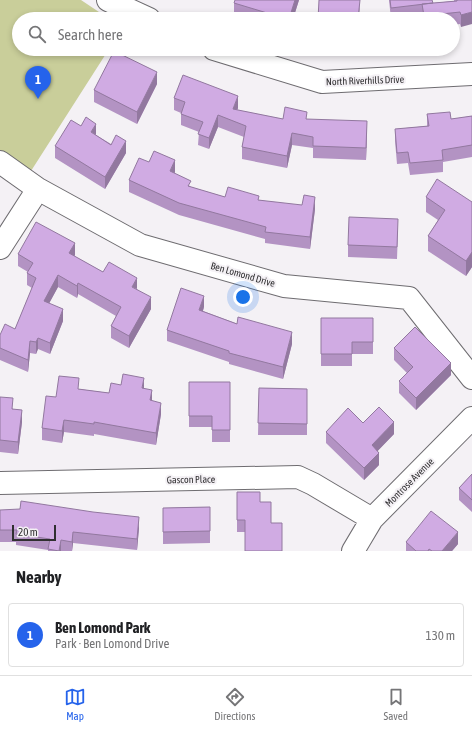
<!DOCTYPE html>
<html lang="en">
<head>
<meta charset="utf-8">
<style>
	body { margin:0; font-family:"Asap Condensed",sans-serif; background:#f2f2f2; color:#202124 }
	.scale { position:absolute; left:12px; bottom:10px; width:44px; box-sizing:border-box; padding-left:4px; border:2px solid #302f31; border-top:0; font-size:11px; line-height:14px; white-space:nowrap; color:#302f31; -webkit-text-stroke:3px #f4f1f5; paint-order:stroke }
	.you { position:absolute; left:243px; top:297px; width:14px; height:14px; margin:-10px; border:3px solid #fff; border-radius:50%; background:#1a73e8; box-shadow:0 0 0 6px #1a73e833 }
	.badge { display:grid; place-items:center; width:26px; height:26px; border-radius:50%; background:#2563eb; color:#fff; font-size:13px; font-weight:700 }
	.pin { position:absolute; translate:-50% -33px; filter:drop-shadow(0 1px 2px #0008) }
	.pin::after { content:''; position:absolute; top:21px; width:14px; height:12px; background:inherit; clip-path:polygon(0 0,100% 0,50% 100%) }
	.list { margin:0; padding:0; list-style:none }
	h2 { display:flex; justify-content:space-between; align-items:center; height:52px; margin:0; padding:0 16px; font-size:17px }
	h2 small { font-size:13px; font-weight:400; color:#757577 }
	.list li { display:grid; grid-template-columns:26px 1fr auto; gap:12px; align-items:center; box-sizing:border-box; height:64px; margin:0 8px 8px; padding:0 8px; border:1px solid #e0e0e0; border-radius:4px }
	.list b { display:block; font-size:15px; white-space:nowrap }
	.list p { margin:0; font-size:13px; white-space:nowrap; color:#757577 }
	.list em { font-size:13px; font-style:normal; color:#757577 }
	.icon { flex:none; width:22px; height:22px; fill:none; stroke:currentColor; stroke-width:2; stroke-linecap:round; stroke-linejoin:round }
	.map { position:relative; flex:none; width:472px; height:551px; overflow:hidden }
	.search { position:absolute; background:#fff; box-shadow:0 2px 6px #0003; left:12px; right:12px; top:12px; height:44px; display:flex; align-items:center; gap:10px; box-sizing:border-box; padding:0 14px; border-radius:22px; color:#757577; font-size:15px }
	.sheet { height:124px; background:#fff }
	nav { display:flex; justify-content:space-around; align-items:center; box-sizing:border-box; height:56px; border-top:1px solid #e0e0e0; background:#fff; font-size:11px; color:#757577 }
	nav a { display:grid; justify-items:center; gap:2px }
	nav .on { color:#2563eb }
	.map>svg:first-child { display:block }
</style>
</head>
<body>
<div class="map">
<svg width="472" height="551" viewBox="0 0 472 551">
	<rect width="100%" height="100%" fill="#f4f1f5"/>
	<path fill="#c9ce9a" d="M0,0h81l18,12 16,7h-96v30h90l-78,122 -31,-21z"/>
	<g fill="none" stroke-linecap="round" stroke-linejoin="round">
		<g stroke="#6e6c70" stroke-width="24">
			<path id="minor" d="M108,0l41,19
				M214,49l108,33 150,-8
				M0,162l38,27 102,56 144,41 125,12 63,80
				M0,248l38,-59
				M0,483l298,-6 15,7 59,35
				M353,551l19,-32 100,-101"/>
		</g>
		<use href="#minor" stroke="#fff" stroke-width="22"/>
	</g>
	<path fill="#b393c3" d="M299,0l-6,19h-45l-14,-4v-12z
		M389,0h43l1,3 21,-2v-1h18l-11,27 -1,-3 -7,1v-6h-30l-1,-3 -31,3z
		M157,84l-20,40 -43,-22v-12z
		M174,98l64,10 -1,2 46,9h24l60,14 -1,27 -53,-2v-10l-21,-3 -5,23 -45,-9v-12l2,-10 -26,-10 -9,22 -11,-4 1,-13 -18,-7v-12l-7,-3z
		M427,114l24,5 21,-3v41l-29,5v10l-33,3 -2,-12 -11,1 -2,-23v-12l32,-3z
		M81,126l45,27 -21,36 -50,-31v-12z
		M149,162l26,10 -1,1 17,14 34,10 34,3 56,9 -5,40 -45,-6v-4l-86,-24 -50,-23v-12z
		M426,197l46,5v65l-6,9 -38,-25v-15l10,-16 -12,-8z
		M398,231l-1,28 -49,-2v-12z
		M18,254l57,1 -1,1 29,16 34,17 14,20 -22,39 -18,-10v-12l5,-10 -38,-22 -1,4 -19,-11 -9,16 14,18 -13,33 -12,-5 -2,5 -6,-1 -2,19 -28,-12v-25l15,-6 17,-41 -5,-3v-12l1,-1 -10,-6z
		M204,307l-1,4 89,33 -9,35 -54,-15v-2l-62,-21v-11z
		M321,318h52v36h-21v12h-31z
		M394,348l57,27 -35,35 -17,-17v-12l8,-8 -13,-13z
		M189,382h41v60h-18v-15h-23z
		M144,388l17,26 -5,31 -62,-11v2l-30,-4 -2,11 -20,-3v-12l14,-31 23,-8 30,4z
		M259,388l48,1v46h-49z
		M0,397l13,12 9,13 -4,32 -18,-2z
		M363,423l31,11 -17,17 2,14 -15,15 -38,-37v-11z
		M472,474v38l-13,-12v-12z
		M237,492h23l-15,40h-8z
		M210,507v36l-47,1v-36z
		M0,510l139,18 -2,22 -64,-7 -1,8h-24v-1l-32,-5v-3h-16z
		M406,542l52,2 -6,7h-46z"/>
	<path fill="#92789f" d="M295,0h4l-6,19h-4z
		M360,0l-1,19h-1z
		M472,12v12l-11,3v-12z
		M157,72v12l-20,40v-12z
		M238,96v12l-5,13v-12z
		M218,115v12l-9,22v-11z
		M367,121v12l-1,27v-12z
		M96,124v11l-5,-3z
		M292,133v12l-5,23v-12z
		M126,141v12l-21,36v-12z
		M175,160v12l-5,11v-12z
		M315,197v12l-5,40v-12z
		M75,243v12l-6,10v-12z
		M472,252v15l-6,9v-15z
		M58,275v12l-14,26v-12z
		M137,278v11l-5,-2z
		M78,283v11l-1,4v-12z
		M204,296v11l-5,15v-12z
		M151,297v12l-22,39v-12z
		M63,309v12l-13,33v-11z
		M292,332v12l-9,35v-12z
		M38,338v11l-2,5v-12z
		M30,341v12l-2,19v-12z
		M451,363v12l-35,35v-12z
		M144,378v12l-2,-2z
		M152,390v12l-2,-2z
		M161,403v11l-5,31v-12z
		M22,410v12l-4,32v-12z
		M64,420v12l-2,11v-12z
		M394,422v12l-22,23v-12z
		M379,453v12l-15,15v-12z
		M139,517v11l-2,22v-11z
		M73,532v11l-1,8v-9z
		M458,532v12l-6,7h-10z
		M61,540v11h-2z"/>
	<path fill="#d0abe3" stroke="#92789f" d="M235,0h60l-6,19h-2l-53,-16z
		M319,0h41l-2,19h-40z
		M390,0h42l1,3 -42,5z
		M457,0h15v12l-11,3 -1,-3 -36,4 -2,-12 35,-3z
		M114,51l43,21 -20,40 -43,-22z
		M183,75l55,21 -5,13 50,10 2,-12 22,5 -1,7 61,2 -1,27 -53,-2v-9l-21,-4 -5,23 -45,-9 4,-21 -28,-11 -9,23 -11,-4 5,-12 -22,-8 4,-12 -11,-4z
		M450,112l1,7 21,-3v29l-30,5 1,10 -33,3 -2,-11 -11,1 -2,-24 34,-3 -2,-12z
		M86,117l10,7 -5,8 20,13 5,-10 10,6 -21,36 -50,-31 16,-26 10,6z
		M154,151l21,9 -5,11 21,10 -3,5 37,11 3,-10 31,9 -1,4 44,5 2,-10 11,2 -5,40 -45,-5 1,-5 -87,-24 -50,-23 10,-22 10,4z
		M437,179l35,23v50l-6,9 -38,-25 17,-26 -19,-13z
		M349,217l49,2 -1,28 -49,-2z
		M36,222l39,21 -6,10 34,19 6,-10 28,16 -5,9 19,10 -22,39 -18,-10 10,-19 -43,-24 -1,3 -19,-11 -14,26 19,8 -13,34 -12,-5 -2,4 -6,-1 -2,19 -28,-12v-13l5,-11 10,5 21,-51 -9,-5 6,-10 -15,-9z
		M181,288l23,8 -5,14 38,14 1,-7 54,15 -9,35 -54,-14v-2l-62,-21z
		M321,318h52v24h-21v12h-31z
		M415,327l36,36 -35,35 -17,-17 14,-14 -19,-19z
		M123,374l21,4 -2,10 10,2 -2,10 11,3 -5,30 -62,-11v2l-30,-4 -2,11 -20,-3 4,-32 10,1 3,-21 20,2 -1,11 31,4 2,-10 10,2z
		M189,382h41v48h-18v-14h-23z
		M259,388l48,1v35l-49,-1z
		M0,397l13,1 -1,11 10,1 -4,32 -18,-2z
		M379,407l15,15 -22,23 7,8 -15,15 -38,-36 22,-24 15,15z
		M472,474v26l-13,-12z
		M237,492h23v10h11v21h11v28h-37v-31h-8z
		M21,501l72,11 46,5 -2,22 -64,-7 -1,10 -11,-2 -2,11 -11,-2 2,-10 -34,-5 1,-4h-17v-20l20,-1z
		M210,507v24l-47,1v-24z
		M431,511l27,21 -16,19h-10l-3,-2 -1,2h-12l-10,-9z"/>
	<g text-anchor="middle" stroke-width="4" stroke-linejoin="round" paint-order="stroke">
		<g font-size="10" fill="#302f31" stroke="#f4f1f5">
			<text transform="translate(365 80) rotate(-2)" y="4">North Riverhills Drive</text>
			<text transform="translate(243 274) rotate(16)" y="4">Ben Lomond Drive</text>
			<text transform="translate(191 479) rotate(-1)" y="4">Gascon Place</text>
			<text transform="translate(409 482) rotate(-45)" y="4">Montrose Avenue</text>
		</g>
	</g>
</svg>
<div class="scale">20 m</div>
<div class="you"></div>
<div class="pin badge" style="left:38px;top:99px">1</div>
<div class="search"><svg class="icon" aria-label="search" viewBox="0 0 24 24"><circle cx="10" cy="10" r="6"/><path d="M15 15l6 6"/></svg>Search here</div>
</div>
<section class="sheet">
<h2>Nearby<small></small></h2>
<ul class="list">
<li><span class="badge">1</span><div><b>Ben Lomond Park</b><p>Park · Ben Lomond Drive</p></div><em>130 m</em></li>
</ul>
</section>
<nav>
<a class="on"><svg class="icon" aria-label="map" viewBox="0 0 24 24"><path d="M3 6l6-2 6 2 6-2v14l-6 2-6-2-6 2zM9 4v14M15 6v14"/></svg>Map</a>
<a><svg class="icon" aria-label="directions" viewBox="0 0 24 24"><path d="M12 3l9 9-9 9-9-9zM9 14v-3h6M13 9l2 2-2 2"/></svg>Directions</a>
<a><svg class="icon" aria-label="saved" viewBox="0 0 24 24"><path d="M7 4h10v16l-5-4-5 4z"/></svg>Saved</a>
</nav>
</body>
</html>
